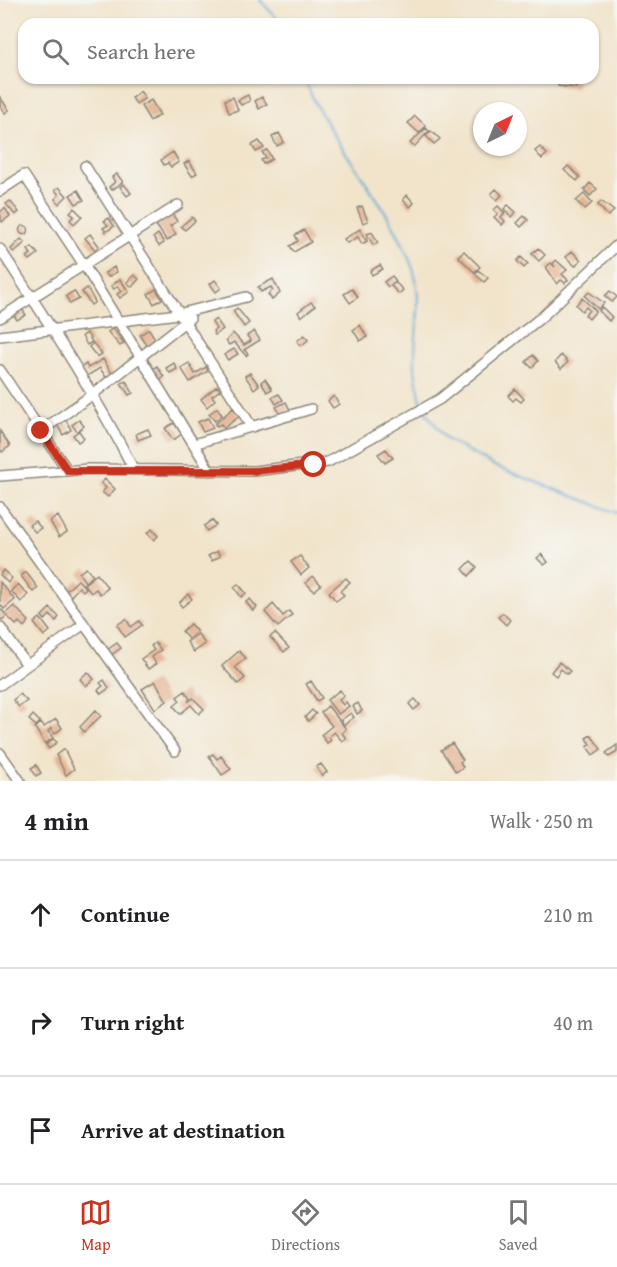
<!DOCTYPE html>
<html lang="en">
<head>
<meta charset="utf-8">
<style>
	body { margin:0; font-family:"Gentium Book Plus",serif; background:#f2f2f2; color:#202124 }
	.compass { position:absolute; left:473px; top:102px; width:54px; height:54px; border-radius:50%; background:#fff; box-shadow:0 2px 4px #0004; rotate:43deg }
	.stop { position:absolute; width:18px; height:18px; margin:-14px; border:4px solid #c8321e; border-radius:50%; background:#fff }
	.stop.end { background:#c8321e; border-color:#fff; box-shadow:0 2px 6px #0008 }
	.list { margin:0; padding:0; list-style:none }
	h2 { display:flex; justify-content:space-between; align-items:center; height:78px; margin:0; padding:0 24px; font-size:26px }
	h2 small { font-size:20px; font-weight:400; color:#757577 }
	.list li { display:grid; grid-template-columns:39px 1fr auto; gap:18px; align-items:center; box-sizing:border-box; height:108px; padding:0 24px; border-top:2px solid #e0e0e0 }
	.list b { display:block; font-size:22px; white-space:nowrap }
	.list em { font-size:20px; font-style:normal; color:#757577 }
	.icon { flex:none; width:33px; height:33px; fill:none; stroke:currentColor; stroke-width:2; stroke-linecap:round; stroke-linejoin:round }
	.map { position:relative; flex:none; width:617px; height:781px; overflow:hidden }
	.search { position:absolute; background:#fff; box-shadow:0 2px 4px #0004; left:18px; right:18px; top:18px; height:66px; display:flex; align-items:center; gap:15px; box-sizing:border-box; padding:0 21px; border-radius:18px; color:#757577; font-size:22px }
	.sheet { height:402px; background:#fff }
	nav { display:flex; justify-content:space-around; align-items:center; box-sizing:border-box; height:84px; border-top:2px solid #e0e0e0; background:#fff; font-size:16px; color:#757577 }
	nav a { display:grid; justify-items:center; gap:3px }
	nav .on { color:#c8321e }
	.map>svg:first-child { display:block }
</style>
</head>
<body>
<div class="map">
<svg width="617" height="781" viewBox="0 0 617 781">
	<rect width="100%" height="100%" fill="#f6f6f2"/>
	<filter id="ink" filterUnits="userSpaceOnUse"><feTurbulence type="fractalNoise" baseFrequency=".0167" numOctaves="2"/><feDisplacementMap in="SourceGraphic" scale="12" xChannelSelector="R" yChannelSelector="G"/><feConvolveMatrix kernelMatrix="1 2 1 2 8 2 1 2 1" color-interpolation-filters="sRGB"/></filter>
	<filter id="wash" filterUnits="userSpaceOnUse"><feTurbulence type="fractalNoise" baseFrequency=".008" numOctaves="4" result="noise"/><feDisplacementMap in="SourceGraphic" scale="24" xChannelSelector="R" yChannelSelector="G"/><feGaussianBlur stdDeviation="1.35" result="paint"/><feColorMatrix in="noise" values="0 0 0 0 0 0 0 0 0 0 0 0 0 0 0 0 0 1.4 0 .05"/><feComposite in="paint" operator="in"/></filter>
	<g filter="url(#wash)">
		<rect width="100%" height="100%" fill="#f1e4cb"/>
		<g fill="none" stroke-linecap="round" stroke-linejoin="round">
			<path stroke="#5da5d3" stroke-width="2" d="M260,0l22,24
				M304,78c27,69 85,121 109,191 11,33 0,67 2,100 1,12 5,25 7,37
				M425,411l21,28 48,27 123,47"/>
		</g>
		<g id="blocks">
			<path fill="#e5b595" d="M559,78h18l-1,10 -18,-2z
				M140,91l5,7 -9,6 -4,-6z
				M248,95l2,6 -9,4 -3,-5z
				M0,97l9,13 -4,3 -5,-7z
				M233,97l5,13 -9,3 -4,-13z
				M262,97l5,7 -8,5 -4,-8z
				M151,100l9,15 -10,6 -9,-15z
				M415,116l11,10 -7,7 -11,-10z
				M426,128l3,3 -15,16 -4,-4z
				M431,131l9,8 -6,5 -8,-8z
				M279,133l5,9 -7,4 -5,-9z
				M259,141l5,7 -8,4 -4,-7z
				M540,147l7,7 -5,5 -7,-8z
				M267,150l5,9 -9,5 -2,-4 5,-2 -4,-6z
				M173,152l6,10 -8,5 -3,-4 -4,2 -3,-5z
				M189,161l8,12 -5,3 -8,-12z
				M568,166l12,11 -3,4 -13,-11z
				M117,174l6,8 -11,8 -3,-3 6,-5 -3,-5z
				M590,183l7,6 -7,7 -6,-6z
				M124,184l7,9 -4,3 -7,-9z
				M59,187l8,9 -8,8 -4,-5 4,-4 -4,-5z
				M496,189l6,6 -5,5 -6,-6z
				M78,190l6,10 -8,4 -6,-9z
				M584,194l8,9 -7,6 -9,-8z
				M407,195l7,8 -4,4 -7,-7z
				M10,201l9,11 -4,3 -9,-11z
				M601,201l13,10 -6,5 -10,-11z
				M508,205l8,7 -5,5 -7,-8z
				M362,206l6,15 -5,2 -6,-15z
				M498,206l7,7 -4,4 4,4 -3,4 -8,-8 4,-3 -4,-4z
				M5,208l5,8 -8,6 -2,-10z
				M74,208l8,8 -8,8 -4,-4 4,-4 -4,-4z
				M172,214l5,7 -7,5 6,8 -9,7 -11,-16z
				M524,216l4,4 -7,7 -4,-4z
				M192,217l3,4 -10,9 -4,-4z
				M109,218l5,8 -8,6 -3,-4 5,-3 -4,-4z
				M19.5 230a4.5 4.5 0 1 1 9 0a4.5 4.5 0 1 1-9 0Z
				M360,229l7,12 -5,3 -4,-7 -11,6 -3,-4z
				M304,230l7,12 -17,10 -4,-6 8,-5 -3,-6z
				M372,232l6,11 -5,2 -6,-11z
				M90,234l9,12 -4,4 -10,-12z
				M158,234l6,9 -5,3 -6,-8z
				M21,239l4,4 -11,9 -3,-3z
				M32,247l6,7 -8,6 -3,-3 4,-3 -3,-4z
				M538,248l7,7 -6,6 -7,-7z
				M464,251l16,16 -6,5 -16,-16z
				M572,251l9,9 -6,6 -9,-9z
				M521,257l7,7 -4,4 -7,-7z
				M556,260l11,10 -5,4 6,6 -3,3 -4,-3 -4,4 -11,-17 5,-4 4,4 -2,-3z
				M380,265l3,4 -11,6 -2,-4z
				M114,267l3,5 -9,5 -3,-4z
				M478,270l10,8 -4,4 -9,-8z
				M134,275l5,4 -7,8 -5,-5z
				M392,276l4,5 -8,6 -4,-5z
				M120,279l9,13 -9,6 -3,-4 5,-3 -4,-5 -4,3 -3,-3z
				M273,279l7,14 -8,7 -4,-6 5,-4 -2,-3 -10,5 -3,-5z
				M215,280l6,8 -5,4 -6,-8z
				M395,282l8,8 -4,4 -8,-8z
				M87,288l8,14 -4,3 -9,-13z
				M156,289l6,10 -8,5 -6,-10z
				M352,289l6,8 -8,6 -6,-9z
				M74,291l5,8 -9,5 -4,-8z
				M610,291l7,6 -5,5 -7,-6z
				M589,292l15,11 -6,6 -13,-13z
				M582,298l14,13 -7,8 -4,-4 4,-5 -3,-3 -4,4 -6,-6z
				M311,302l4,4 -14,11 -3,-5z
				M602,307l10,10 -3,4 -10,-10z
				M237,308l12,15 -5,4 -11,-16z
				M22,309l4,6 -9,5 -3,-5z
				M216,319l7,10 -8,6 -2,-4 3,-2 -4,-7z
				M360,325l7,12 -7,4 -7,-11z
				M113,328l11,15 -4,3 -12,-14z
				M149,329l8,13 -9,5 -8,-12z
				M254,331l6,9 -16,10 4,4 -2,2 -12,-14 -5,3 -3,-4 7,-8 11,12 7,-4 -4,-5z
				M87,333l5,9 -5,3 -5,-9z
				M304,335l4,5 -7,6 -4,-5z
				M93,343l9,11 -5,3 -8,-10z
				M234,349l4,5 -10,6 -4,-5z
				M533,355l5,6 -6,7 -6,-6z
				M561,355l7,7 -7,7 -6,-7z
				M103,359l10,16 -6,4 -7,-11 -13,8 -5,-9 4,-3 2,4z
				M174,363l3,6 -7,4 -4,-5z
				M189,363l6,11 11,-7 2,4 -18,11 -9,-14z
				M157,366l7,11 -4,3 -8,-11z
				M250,373l9,12 -5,4 -9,-13z
				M265,379l7,10 -5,3 -6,-10z
				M126,381l7,12 -4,2 -8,-12z
				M217,386l3,4 -8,6 3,4 -8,7 -6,-8z
				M515,389l9,10 -3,3 -5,-4 -3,3 -5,-5z
				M279,394l4,6 -7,4 -4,-7z
				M334,396l5,8 -6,4 -5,-7z
				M286,402l4,8 -9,5 -5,-8z
				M217,408l5,7 -7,6 -6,-7z
				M233,408l7,8 -16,12 -3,-4 -4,2 -2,-2z
				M208,418l5,10 -10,4 -5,-10z
				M66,420l5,10 -8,5 -6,-10z
				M79,420l5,6 -7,5 -5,-6z
				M174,423l8,11 -9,6 -8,-12z
				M148,429l3,6 -13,5 -2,-6z
				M0,431l10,15 -8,6 -2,-3z
				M79,431l5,7 -6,4 -5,-7z
				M386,449l7,9 -8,5 -7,-9z
				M105,479l10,10 -7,8 -6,-5 4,-4 -5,-5z
				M58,516l9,16 -8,5 -9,-16z
				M212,520l4,5 -9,6 -3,-5z
				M35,521l6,7 -6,4 -6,-7z
				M152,529l6,7 -4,4 -7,-7z
				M217,551l3,5 -8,5 -4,-5z
				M542,554l6,8 -4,3 -7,-7z
				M300,556l9,12 -8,7 -10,-13z
				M471,561l6,6 -8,9 -6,-7z
				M86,568l7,8 -8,6 -6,-9z
				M3,570l9,8 -4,5 -8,-8z
				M26,572l12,16 -5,4 -12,-16z
				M97,574l11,14 -8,6 -4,-5 -5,4 -7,-9z
				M313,576l8,9 -7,6 -8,-8z
				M346,578l4,4 -10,9 4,4 -8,6 -7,-9z
				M78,580l8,8 -3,3 -4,-4 -8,9 -5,-5z
				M0,582l15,18 -11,9 -4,-5z
				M18,584l10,11 -7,7 -10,-11z
				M238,584l8,9 -5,4 -7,-10z
				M188,594l4,5 -10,8 -3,-4z
				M250,599l7,8 -4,4 -7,-9z
				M273,604l10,12 6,-5 3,4 -14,12 -13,-15z
				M14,606l15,15 -5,6 -5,-5 -3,3 -9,-9 -5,4 -2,-2v-7l2,-1 3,4z
				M50,608l9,9 -3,4 -6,-6 -5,5 -3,-4z
				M503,613l7,7 -4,5 -8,-8z
				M40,618l10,13 -6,5 -10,-13z
				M126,619l5,8 8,-6 3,4 -17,12 -8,-12z
				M190,624l7,8 -9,7 -6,-8z
				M275,633l14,15 -5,4 -14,-15z
				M198,634l7,10 -11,8 -7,-10z
				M117,643l4,5 -10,7 -4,-5z
				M155,643l6,7 -9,7 4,7 -8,5 -7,-10 13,-9 -3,-4z
				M239,651l7,7 -11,9 10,11 -7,6 -16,-18z
				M559,662l11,9 -3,3 -6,-5 -5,7 -5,-4z
				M88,672l6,7 -8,7 -6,-7z
				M104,680l5,8 -8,6 -3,-4 5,-4 -3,-3z
				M155,681l12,20 -12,8 -13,-20z
				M311,681l11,17 -5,3 -11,-17z
				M340,690l4,6 -5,4 4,5 3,-3 3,4 -11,8 -11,-14z
				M185,691l5,8 -2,3 5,-4 11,11 -5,5 -8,-9 -11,9 -6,-8 6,-5 -3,-4z
				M20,694l7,7 -8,6 -6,-7z
				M415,699l5,6 -6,5 -5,-6z
				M358,703l4,8 -5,3 -4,-8z
				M328,706l18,23 -4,4 4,5 -4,3 -8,-9 -5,5 2,3 -4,3 -6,-8 11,-9 -11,-14z
				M96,710l5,6 -17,16 -4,-5z
				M312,710l4,4 -8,7 -3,-4z
				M351,713l3,4 -10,8 -3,-5z
				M33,715l7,7 -4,4 -7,-6z
				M56,719l6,9 -8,6 -3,-6 -3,3 5,7 -8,6 -10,-16 6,-5 3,4z
				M591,735l10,14 -8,6 -6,-8 4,-3 -5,-6z
				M53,739l4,3 -8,7 -3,-4z
				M452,743l11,17 -3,2 3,5 -7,5 -15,-22z
				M617,745v7l-8,5 -3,-4z
				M64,749l10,20 -8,6 -10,-20z
				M213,754l4,5 4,-3 10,13 -9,6 -13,-19z
				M321,764l6,8 -5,4 -6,-9z
				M36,765l5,8 -5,3 -5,-8z"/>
		</g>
	</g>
	<g filter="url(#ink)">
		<use href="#blocks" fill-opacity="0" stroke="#8e887b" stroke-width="1.5"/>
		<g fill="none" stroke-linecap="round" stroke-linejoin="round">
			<g stroke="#8e887b" stroke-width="12">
				<path id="minor" d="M85,166l167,261
					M0,191l24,-16 60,90 126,206
					M0,249c47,72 95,144 134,221
					M0,318l178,-113
					M0,336l178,-22 68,-17
					M0,370l68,101
					M41,431l51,-36 98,-77
					M194,444l117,-35
					M0,476l89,-7 165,2 74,-9 112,-63 104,-84 73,-70
					M0,507l175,244
					M0,627l27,38
					M0,685l84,-61
					M0,753l20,28"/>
			</g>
			<use href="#minor" stroke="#fff" stroke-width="9"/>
		</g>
	</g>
	<g fill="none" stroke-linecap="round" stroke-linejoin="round" filter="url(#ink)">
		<path stroke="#c8321e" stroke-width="8" d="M41,431l27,40h186l60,-6"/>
	</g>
</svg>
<svg class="compass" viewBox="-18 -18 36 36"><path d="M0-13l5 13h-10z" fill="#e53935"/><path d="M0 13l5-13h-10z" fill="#757577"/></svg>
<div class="stop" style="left:314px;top:465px"></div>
<div class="stop end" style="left:41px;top:431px"></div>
<div class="search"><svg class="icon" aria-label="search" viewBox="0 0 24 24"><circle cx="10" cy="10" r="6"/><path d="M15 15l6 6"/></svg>Search here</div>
</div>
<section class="sheet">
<h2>4 min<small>Walk · 250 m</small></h2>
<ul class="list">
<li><svg class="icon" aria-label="ahead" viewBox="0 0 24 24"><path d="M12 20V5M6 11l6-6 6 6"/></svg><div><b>Continue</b></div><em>210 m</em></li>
<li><svg class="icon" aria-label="right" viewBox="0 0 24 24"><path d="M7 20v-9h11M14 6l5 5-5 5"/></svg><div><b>Turn right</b></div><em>40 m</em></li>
<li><svg class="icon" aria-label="arrive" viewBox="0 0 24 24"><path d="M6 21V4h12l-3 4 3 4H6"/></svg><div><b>Arrive at destination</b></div></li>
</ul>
</section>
<nav>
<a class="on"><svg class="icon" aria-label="map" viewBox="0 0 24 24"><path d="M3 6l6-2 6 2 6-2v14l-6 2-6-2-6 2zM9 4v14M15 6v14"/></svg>Map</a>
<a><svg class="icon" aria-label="directions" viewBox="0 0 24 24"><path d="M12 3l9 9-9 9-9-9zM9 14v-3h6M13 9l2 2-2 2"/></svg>Directions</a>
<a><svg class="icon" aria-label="saved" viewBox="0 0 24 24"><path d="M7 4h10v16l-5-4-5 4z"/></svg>Saved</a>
</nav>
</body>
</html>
